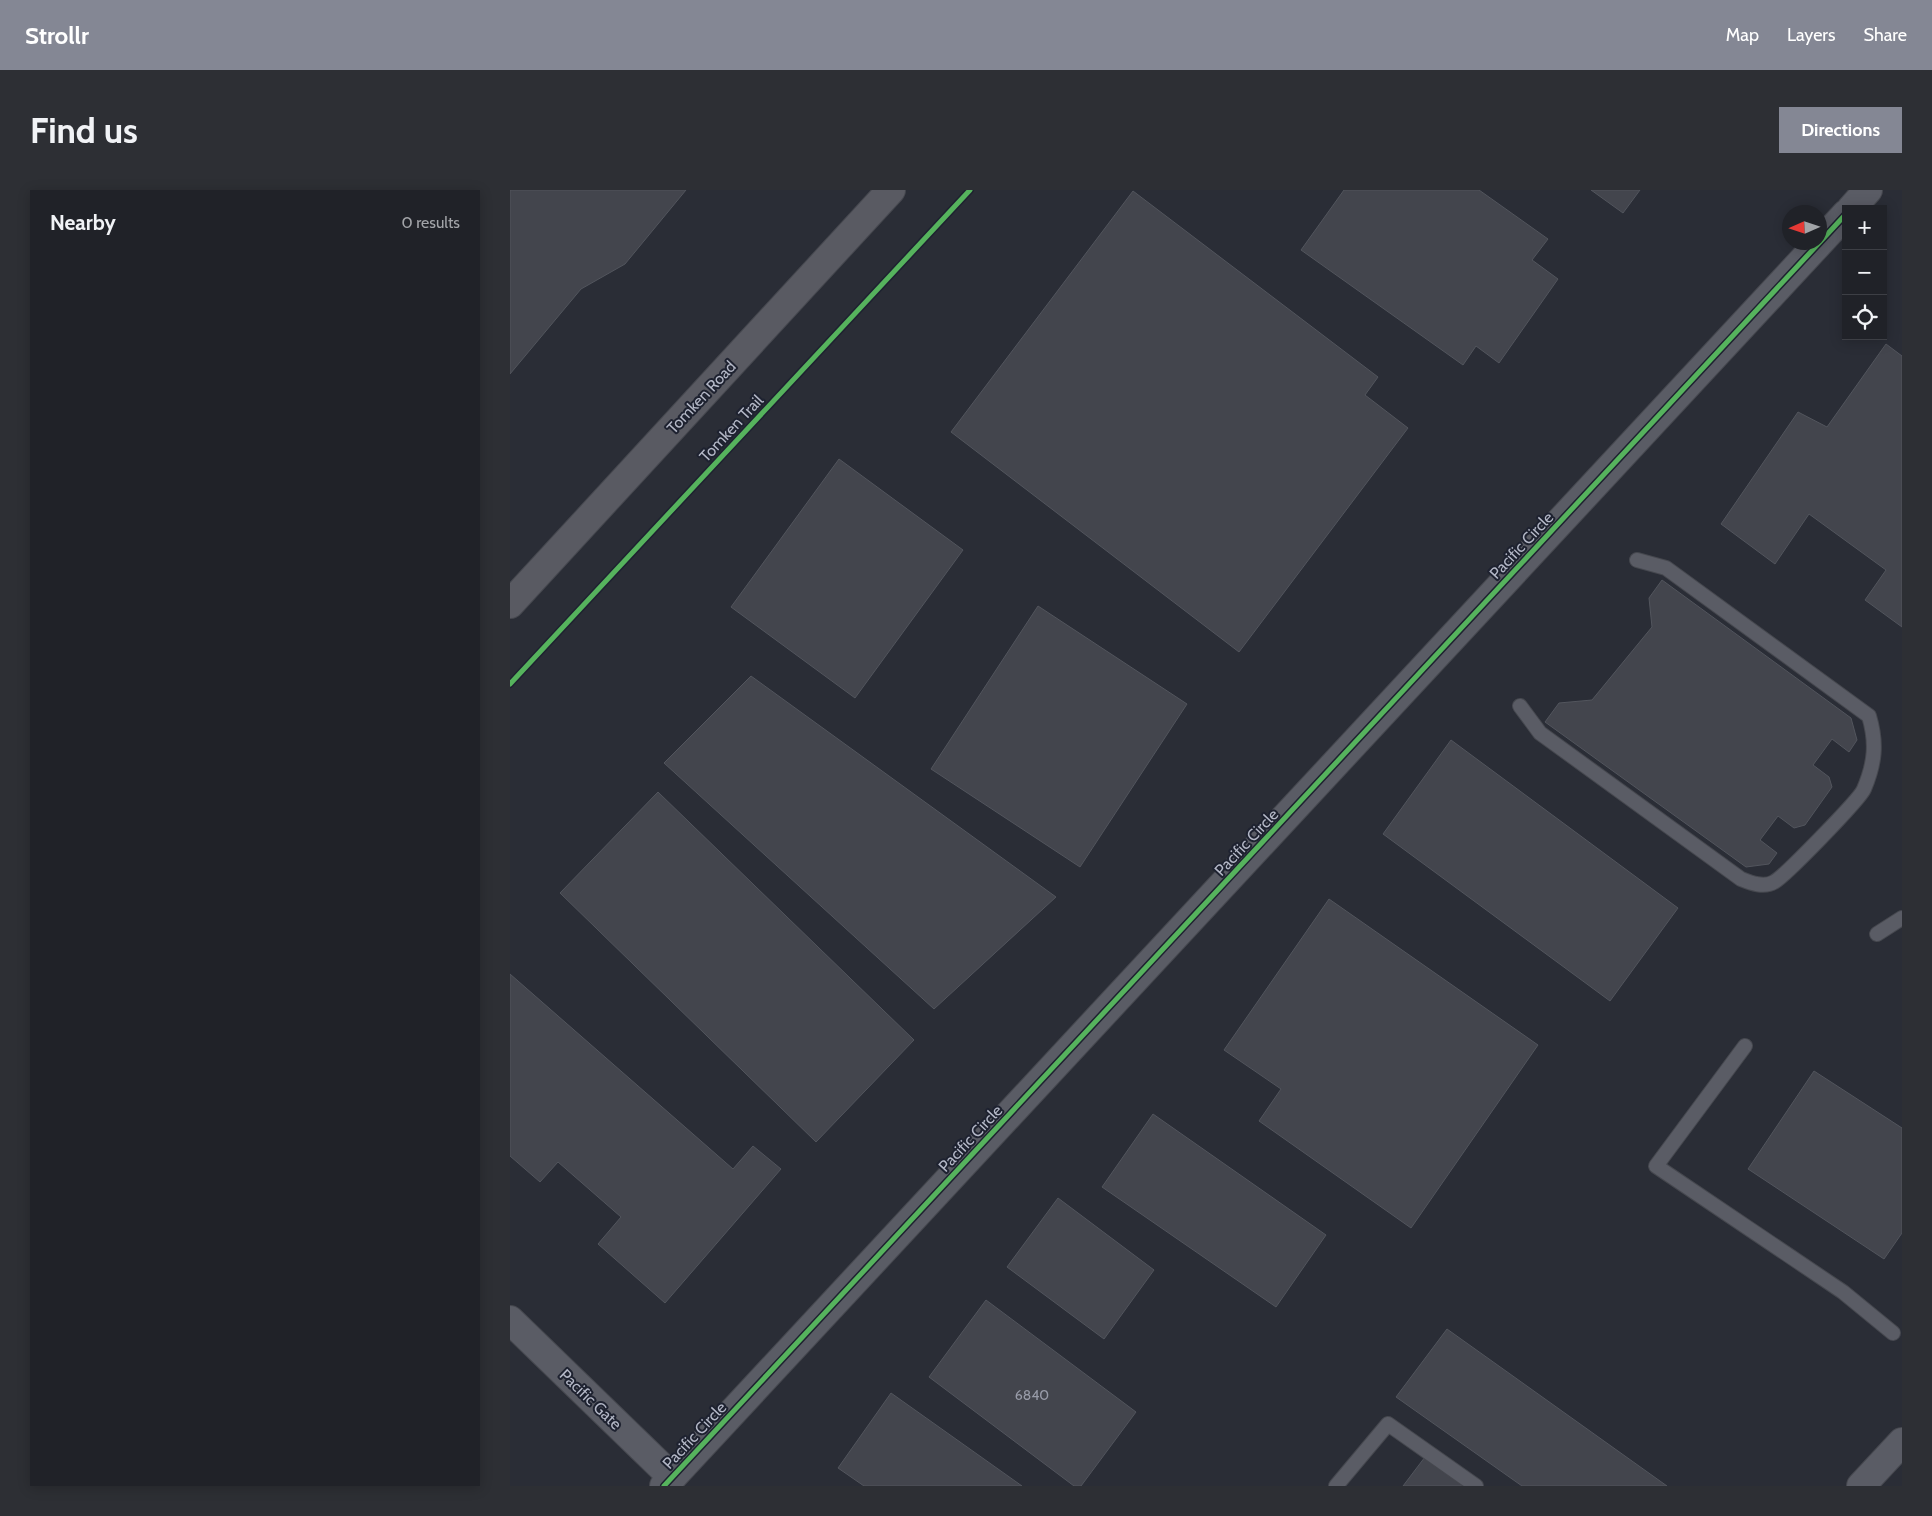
<!DOCTYPE html>
<html lang="en">
<head>
<meta charset="utf-8">
<style>
	body { margin:0; font-family:Cabin,sans-serif; background:#2d2f34; color:#f1f3f6 }
	.controls { position:absolute; right:15px; top:15px; display:grid; overflow:hidden; border-radius:0px; box-shadow:0 2px 12px #0003 }
	.controls button { width:45px; height:45px; display:grid; place-items:center; padding:0; border:0; border-bottom:1px solid #3d3f45; background:#202228; color:#f1f3f6; font:25px sans-serif }
	.compass { position:absolute; left:1272px; top:15px; width:45px; height:45px; border-radius:50%; background:#202228; box-shadow:0 2px 12px #0003; rotate:267deg }
	.list { margin:0; padding:0; list-style:none }
	h2 { display:flex; justify-content:space-between; align-items:center; height:65px; margin:0; padding:0 20px; font-size:21px }
	h2 small { font-size:16px; font-weight:400; color:#a2a4a8 }
	.icon { flex:none; width:28px; height:28px; fill:none; stroke:currentColor; stroke-width:2; stroke-linecap:round; stroke-linejoin:round }
	.map { position:relative; flex:none; width:1392px; height:1296px; overflow:hidden; border-radius:0px }
	header { display:flex; align-items:center; gap:30px; box-sizing:border-box; height:70px; padding:0 25px; background:#848794; color:#fff }
	header strong { font-size:24px }
	nav { display:flex; gap:28px; margin-inline-start:auto; font-size:18px }
	.intro { display:flex; align-items:center; justify-content:space-between; box-sizing:border-box; height:120px; padding:0 30px }
	h1 { margin:0; font-size:35px }
	.button { padding:12px 22px; border-radius:0px; background:#848794; color:#fff; font-size:18px; font-weight:700 }
	main { display:flex; gap:30px; padding:0 30px }
	aside { flex:1; background:#202228; border-radius:0px; box-shadow:0 2px 12px #0003 }
	.map>svg:first-child { display:block }
</style>
</head>
<body>
<header>
<strong>Strollr</strong>
<nav><a>Map</a><a>Layers</a><a>Share</a></nav>
</header>
<div class="intro"><h1>Find us</h1><a class="button">Directions</a></div>
<main>
<aside>
<h2>Nearby<small>0 results</small></h2>
<ul class="list">
</ul>
</aside>
<div class="map">
<svg width="1392" height="1296" viewBox="0 0 1392 1296">
	<rect width="100%" height="100%" fill="#2a2d36"/>
	<path fill="#43454d" stroke="#52555d" d="M0,0h176l-61,74 -44,25 -71,85z
		M834,0h135l69,49 -16,21 26,19 -59,84 -23,-17 -13,19 -162,-115z
		M1081,0h49l-17,23z
		M623,1l245,186 -13,18 43,33 -169,224 -288,-220z
		M1376,154l16,12v271l-37,-27 21,-30 -77,-56 -34,50 -54,-40 77,-112 29,15z
		M329,269l124,91 -108,148 -124,-91z
		M1152,390l189,138 6,22 -8,12 -17,-13 -19,26 16,12 3,10 -27,38 -11,3 -16,-12 -18,24 17,13 -8,11 -23,3 -201,-145 14,-19 33,-3 60,-73 -3,-29z
		M528,416l149,98 -107,163 -149,-98z
		M241,486l305,221 -122,112 -270,-246z
		M941,550l227,168 -68,93 -227,-167z
		M148,602l256,248 -98,102 -256,-249z
		M819,709l209,146 -127,183 -152,-107 22,-32 -57,-39z
		M0,784l223,195 20,-23 28,23 -116,134 -67,-59 23,-27 -63,-55 -18,20 -30,-26z
		M1304,881l88,57v105l-18,26 -136,-90z
		M643,924l173,121 -50,72 -174,-120z
		M548,1008l96,72 -50,69 -97,-72z
		M476,1110l150,112 -55,74h-7l-145,-109z
		M937,1139l220,157h-145l-126,-89z
		M381,1203l131,93h-158l-26,-18z
		M915,1267l40,29h-62z"/>
	<g fill="none" stroke-linecap="round" stroke-linejoin="round">
		<g stroke="#46484f" stroke-width="16">
			<path id="lane" d="M1010,516l20,27 201,146c10,4 23,9 33,3 10,-5 86,-83 90,-93 11,-26 13,-46 5,-73l-203,-148 -29,-8
				M1367,744l25,-16
				M1235,856l-89,120 187,126 50,41
				M826,1296l52,-62 88,62"/>
		</g>
		<g stroke="#46484f" stroke-width="30">
			<path id="street" d="M1341,19l17,-19
				M0,1130l162,157
				M154,1296l1182,-1272
				M1351,1296l41,-44"/>
		</g>
		<g stroke="#46484f" stroke-width="30">
			<path id="secondary" d="M0,414l381,-414"/>
		</g>
		<use href="#lane" stroke="#5a5c65" stroke-width="14"/>
		<use href="#street" stroke="#5a5c65" stroke-width="28"/>
		<use href="#secondary" stroke="#595a62" stroke-width="28"/>
		<g stroke="#1e2230" stroke-width="8">
			<path id="cycleway" d="M0,494l460,-494
				M154,1296l1182,-1272"/>
		</g>
		<use href="#cycleway" stroke="#56b35d" stroke-width="5"/>
	</g>
	<g text-anchor="middle" stroke-width="4" stroke-linejoin="round" paint-order="stroke">
		<g font-size="14" fill="#989ba8">
			<text x="522" y="1210">6840</text>
		</g>
		<g font-size="16" fill="#b4b8c7" stroke="#1e2230">
			<text transform="translate(191 207) rotate(-47)" y="6">Tomken Road</text>
			<text transform="translate(221 238) rotate(-47)" y="6">Tomken Trail</text>
			<text transform="translate(1011 355) rotate(-47)" y="6">Pacific Circle</text>
			<text transform="translate(736 652) rotate(-47)" y="6">Pacific Circle</text>
			<text transform="translate(460 948) rotate(-47)" y="6">Pacific Circle</text>
			<text transform="translate(81 1209) rotate(44)" y="6">Pacific Gate</text>
			<text transform="translate(184 1245) rotate(-47)" y="6">Pacific Circle</text>
		</g>
	</g>
</svg>
<div class="controls">
<button>+</button>
<button>−</button>
<button><svg class="icon" aria-label="locate" viewBox="0 0 24 24"><circle cx="12" cy="12" r="6"/><path d="M12 2v4M12 18v4M2 12h4M18 12h4"/></svg></button>
</div>
<svg class="compass" viewBox="-18 -18 36 36"><path d="M0-13l5 13h-10z" fill="#e53935"/><path d="M0 13l5-13h-10z" fill="#a2a4a8"/></svg>
</div>
</main>
</body>
</html>
